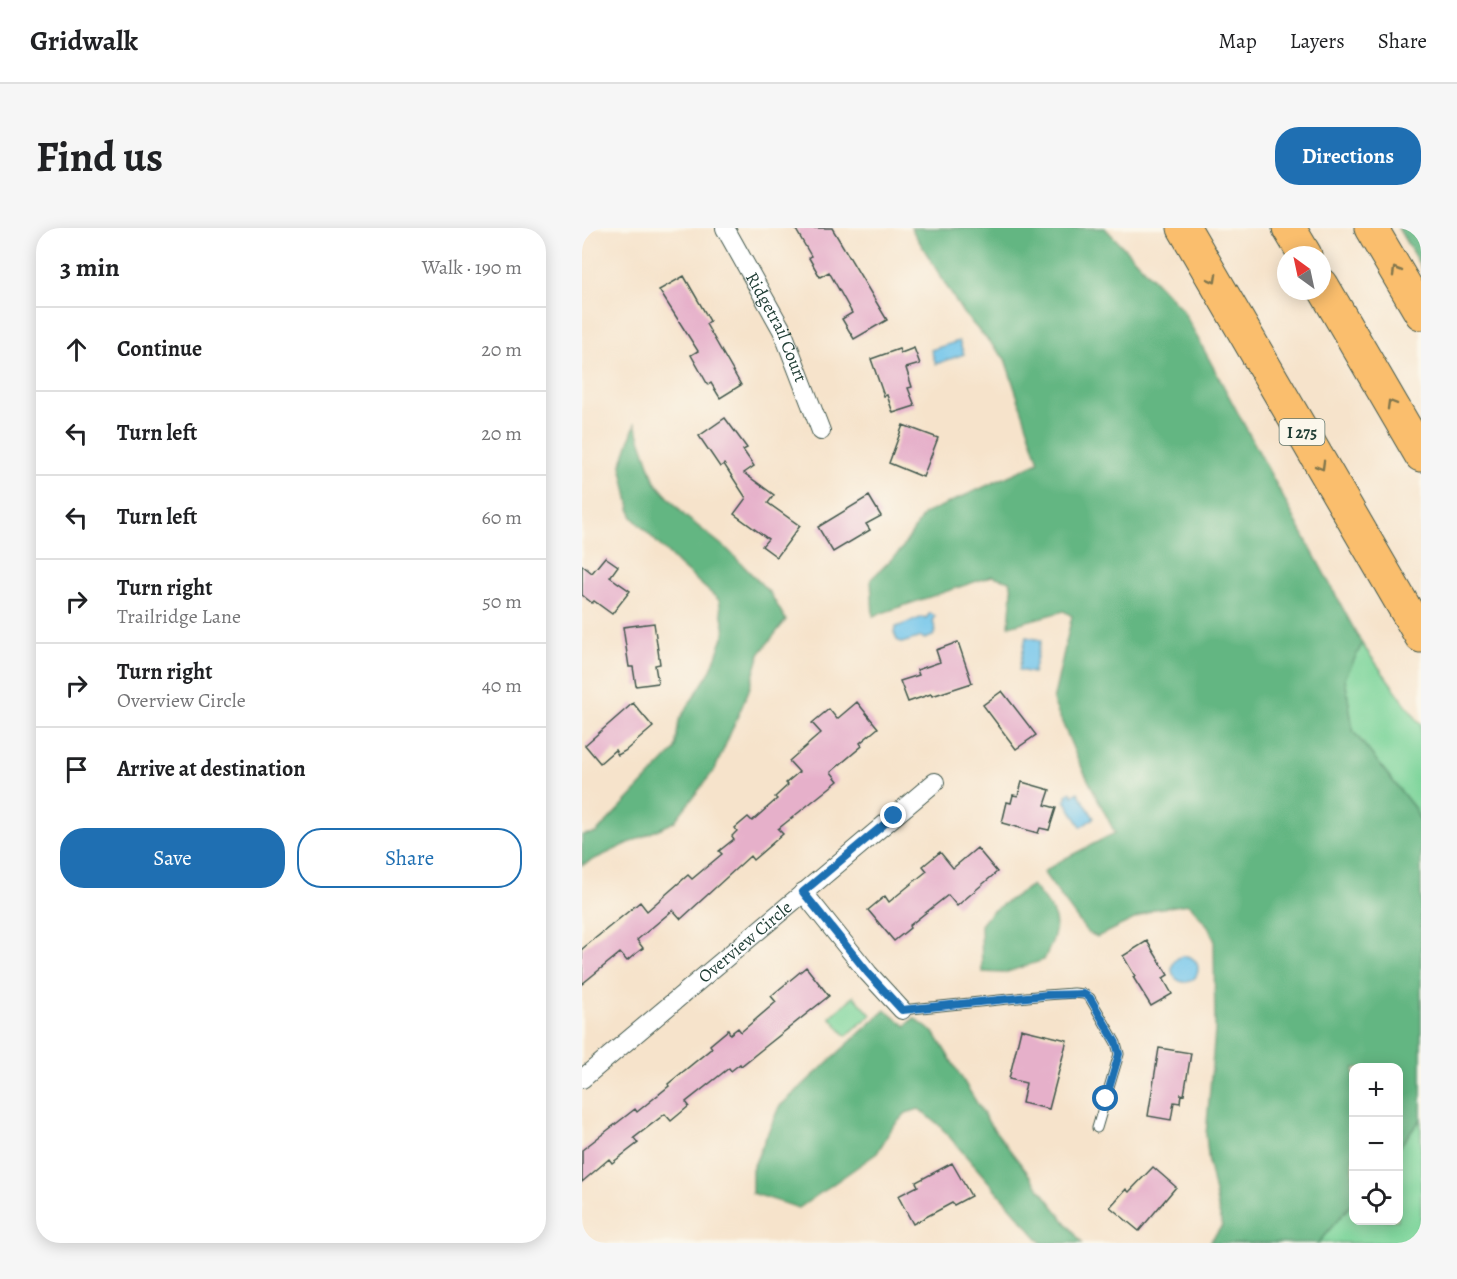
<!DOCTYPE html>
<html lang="en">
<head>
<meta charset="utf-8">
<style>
	body { margin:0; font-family:Alegreya,serif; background:#f6f6f6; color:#202124 }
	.controls { position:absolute; right:18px; bottom:18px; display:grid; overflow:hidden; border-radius:12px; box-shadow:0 3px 15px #0003 }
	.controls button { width:54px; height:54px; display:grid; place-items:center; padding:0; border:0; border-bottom:2px solid #e0e0e0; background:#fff; color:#202124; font:30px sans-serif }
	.compass { position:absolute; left:695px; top:18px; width:54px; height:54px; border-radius:50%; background:#fff; box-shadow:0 3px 15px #0003; rotate:327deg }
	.stop { position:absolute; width:18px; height:18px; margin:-14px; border:4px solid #1f6fb2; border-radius:50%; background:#fff }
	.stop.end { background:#1f6fb2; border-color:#fff; box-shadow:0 2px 6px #0008 }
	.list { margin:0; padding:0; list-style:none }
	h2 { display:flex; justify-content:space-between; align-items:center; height:78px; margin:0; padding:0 24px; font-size:26px }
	h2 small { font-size:20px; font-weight:400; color:#757577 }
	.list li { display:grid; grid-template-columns:39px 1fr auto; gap:18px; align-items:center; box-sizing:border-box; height:84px; padding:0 24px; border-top:2px solid #e0e0e0 }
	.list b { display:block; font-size:22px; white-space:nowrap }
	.list p { margin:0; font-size:20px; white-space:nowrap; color:#757577 }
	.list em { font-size:20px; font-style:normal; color:#757577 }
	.actions { display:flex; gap:12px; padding:18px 24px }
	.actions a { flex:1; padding:14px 0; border:2px solid #1f6fb2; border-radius:24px; text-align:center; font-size:21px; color:#1f6fb2 }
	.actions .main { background:#1f6fb2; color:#fff }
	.icon { flex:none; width:33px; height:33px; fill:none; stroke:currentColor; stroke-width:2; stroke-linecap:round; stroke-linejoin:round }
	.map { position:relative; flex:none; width:839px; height:1015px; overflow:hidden; border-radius:24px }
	header { display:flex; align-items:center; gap:36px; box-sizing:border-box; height:84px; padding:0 30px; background:#fff; border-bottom:2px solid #e0e0e0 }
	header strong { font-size:28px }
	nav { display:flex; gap:33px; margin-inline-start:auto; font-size:21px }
	.intro { display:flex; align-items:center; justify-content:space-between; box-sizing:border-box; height:144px; padding:0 36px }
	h1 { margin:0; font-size:42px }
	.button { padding:15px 27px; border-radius:24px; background:#1f6fb2; color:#fff; font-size:21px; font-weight:700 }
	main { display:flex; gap:36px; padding:0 36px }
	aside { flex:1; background:#fff; border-radius:24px; box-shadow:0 3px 15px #0003 }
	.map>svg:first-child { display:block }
</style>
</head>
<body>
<header>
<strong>Gridwalk</strong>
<nav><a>Map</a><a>Layers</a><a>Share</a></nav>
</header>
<div class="intro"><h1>Find us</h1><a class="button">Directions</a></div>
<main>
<aside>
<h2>3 min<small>Walk · 190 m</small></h2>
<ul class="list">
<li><svg class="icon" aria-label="ahead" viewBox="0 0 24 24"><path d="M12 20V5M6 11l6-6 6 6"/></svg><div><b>Continue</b></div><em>20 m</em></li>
<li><svg class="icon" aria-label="left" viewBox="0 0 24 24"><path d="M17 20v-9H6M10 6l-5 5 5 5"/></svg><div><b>Turn left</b></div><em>20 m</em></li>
<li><svg class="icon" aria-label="left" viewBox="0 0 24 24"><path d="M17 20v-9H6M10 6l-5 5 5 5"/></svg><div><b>Turn left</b></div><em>60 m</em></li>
<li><svg class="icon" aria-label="right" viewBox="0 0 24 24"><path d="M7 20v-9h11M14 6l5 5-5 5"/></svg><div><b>Turn right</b><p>Trailridge Lane</p></div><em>50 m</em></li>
<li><svg class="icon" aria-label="right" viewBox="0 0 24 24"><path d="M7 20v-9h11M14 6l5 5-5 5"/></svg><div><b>Turn right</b><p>Overview Circle</p></div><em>40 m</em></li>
<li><svg class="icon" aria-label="arrive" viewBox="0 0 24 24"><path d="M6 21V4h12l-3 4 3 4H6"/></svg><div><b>Arrive at destination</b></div></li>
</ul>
<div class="actions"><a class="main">Save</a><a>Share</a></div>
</aside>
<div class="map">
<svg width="839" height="1015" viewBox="0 0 839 1015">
	<rect width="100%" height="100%" fill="#fbf7ec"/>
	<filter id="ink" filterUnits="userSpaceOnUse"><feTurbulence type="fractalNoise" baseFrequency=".0167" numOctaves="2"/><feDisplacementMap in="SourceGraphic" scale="12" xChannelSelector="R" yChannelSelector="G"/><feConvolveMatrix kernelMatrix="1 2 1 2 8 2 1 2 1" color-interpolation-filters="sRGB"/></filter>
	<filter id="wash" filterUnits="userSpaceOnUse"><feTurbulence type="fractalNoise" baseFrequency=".008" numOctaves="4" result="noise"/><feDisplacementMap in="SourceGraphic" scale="24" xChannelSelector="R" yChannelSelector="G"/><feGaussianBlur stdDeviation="1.35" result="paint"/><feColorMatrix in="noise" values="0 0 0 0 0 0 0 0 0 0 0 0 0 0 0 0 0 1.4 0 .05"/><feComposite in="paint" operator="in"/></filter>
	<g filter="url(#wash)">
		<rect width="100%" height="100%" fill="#f6e3cb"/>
		<path fill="#7bd49a" stroke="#4d8867" stroke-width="1.5" d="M780,416l59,81v99l-6,-15 -62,-78 -8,-53z
			M272,768l17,19 -25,21 -16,-19z
			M839,891v106l-5,6 5,7v5h-103l35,-41 1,18h44l1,-73z"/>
		<path fill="#64b682" stroke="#427a5b" stroke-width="1.5" d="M329,0h194l77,81 180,335 -17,34 8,53 62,78 6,15v295l-22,28 -1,-79h-44l-1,134 -35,41h-109l13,-17 -13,-61 -3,-30 9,-104 -1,-92 -6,-13 -19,-22 -34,5 -58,28 -10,-5 -44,-60 21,-13 51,-26 -37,-73 -25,-59 19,-85 -8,-5 -55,15 3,-36 -2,-9 -18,-5 -119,40 -2,-37 30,-29 23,-36 115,-52 -34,-103 -42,-46z
			M816,0h23v39z
			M53,196l20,58 30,34 43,34 42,43 16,27 -26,33 -11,37 -34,79 -41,53 -92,43v-30l14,-2 79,-83 4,-30 32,-50 14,-38 -6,-32 -40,-35 -47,-48 -11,-52z
			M450,657c27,33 31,35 12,75l-40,13 -22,-1 -1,-47 10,-13z
			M303,782l21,16 8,-8 21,16 54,89 93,120h-40l-103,-118 -20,-16 -13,4 -14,15 -15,25 -78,55 -47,-15v-23l27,-63z"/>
		<path fill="#6dc3ea" stroke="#46808f" stroke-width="1.5" d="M377,113l5,13 -28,10 -5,-14z
			M348,385l5,3 -2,6 3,9 -3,5 -8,3 -4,-2 -19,6 -5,-3 -3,-8 2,-5 27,-10 3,1z
			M444,409l15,3 -8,33 -14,-3z
			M489,564l2,4 5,-4 16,26 -13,9 -16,-27 3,-2 -2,-3z
			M590 741a13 13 0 1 1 26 0a13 13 0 1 1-26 0Z"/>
		<g id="blocks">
			<path fill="#e6b0ca" d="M213,0h37l55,92 -33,19 -12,-20 10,-6 -23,-41 -9,5 -11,-19 2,-2z
				M102,48l26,45 -4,3 35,61 -21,13 -9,-15 -3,2 -17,-30 7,-4 -39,-61z
				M332,120l6,16 -14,4 6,19 -4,1 7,18 -22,7 -6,-18 -3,1 -13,-37 28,-10 2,4z
				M143,190l22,30 -4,2 11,16 -10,7 30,22 -6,8 32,23 -23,31 -15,-11 6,-7 -34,-25 12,-16 -22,-34 -4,3 -21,-31z
				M321,197l35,13 -15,39 -34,-14z
				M287,268l12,20 -15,8 4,6 -37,22 -15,-25z
				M23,329l13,9 -8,11 20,14 -18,23 -18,-13 -2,2 -10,-8v-30l10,8z
				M72,395l6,41 -5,1 3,18 -22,3 -3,-19h-4l-6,-40z
				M376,414l14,41 -40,13 -1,-2 -23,8 -8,-21 19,-6 -2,-5 23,-8 -4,-12z
				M420,463l34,44 -20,14 -33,-44z
				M275,474l21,26 -18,15 2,3 -31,26 7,9 -60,48 5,5 -30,26 -3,-4 -69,63 -8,-9 -36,30 6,8 -9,7 -7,6 -7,-8 -38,31v-35l58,-47 7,9 41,-36 4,4 30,-25 -3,-3 15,-12 -2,-3 5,-5 -2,-3 13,-11 4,4 25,-22 -2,-2 13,-12 -2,-2 13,-11 -10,-11 32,-28 -9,-10 17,-14 8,10z
				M51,475l20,24 -28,24 -7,4 -3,-5 -15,13 -15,-18z
				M440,554l28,8 -5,15 11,3 -7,22 -9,-2 -2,5 -36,-10 5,-21 4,1 2,-8 5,1z
				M395,620l20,24 -40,34 -9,-11 -39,31 1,2 -16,13 -26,-31 17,-14 4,6 38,-31 -4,-5 17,-14 13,16z
				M565,713l21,34 -5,3 9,16 -21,12 -18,-29 2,-1 -12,-20z
				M224,739l23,29 -88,70 -1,-2 -9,7 -2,-3 -43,34 3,4 -18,15 -6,-7 -31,24 4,5 -26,20 -3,-4 -27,23v-32l53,-41 2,3 32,-26 -1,-2 44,-36 -2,-3 18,-15 2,4 8,-6 3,4 35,-30 -5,-6z
				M439,801l46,11 -18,69 -27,-6 4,-20 -17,-4z
				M577,820l32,5 -7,42 -3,-1 -1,9 -6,-1 -3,18 -23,-4z
				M370,935l19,33 -17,9 -2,-2 -39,21 -15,-28 20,-10 -2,-4z
				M571,939l23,20 -37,44 -29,-24 16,-18 3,3z"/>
		</g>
	</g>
	<g filter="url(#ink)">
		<use href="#blocks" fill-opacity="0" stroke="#3f564b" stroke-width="1.5"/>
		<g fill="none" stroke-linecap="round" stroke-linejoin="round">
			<g stroke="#3f564b" stroke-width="11">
				<path id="lane" d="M320,782l144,-15 28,-2 10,1 6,4 26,45 3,11 -22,74"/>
			</g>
			<g stroke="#3f564b" stroke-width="20">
				<g id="street">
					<path id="s1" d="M143,0l57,102 39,101"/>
					<path d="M221,664l65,81 34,37"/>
					<path id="s2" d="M0,851l353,-297"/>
				</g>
			</g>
			<g stroke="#3f564b" stroke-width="35">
				<path id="highway" d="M602,0l237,408
					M707,0l16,27
					M789,0l50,85
					M740,57l99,170"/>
			</g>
			<use href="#lane" stroke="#fff" stroke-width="9"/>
			<use href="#street" stroke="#fff" stroke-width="18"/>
			<use href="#highway" stroke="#fabe6d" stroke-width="33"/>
		</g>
		<defs><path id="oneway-chevron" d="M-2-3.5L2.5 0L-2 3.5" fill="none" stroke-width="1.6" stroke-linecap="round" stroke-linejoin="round" transform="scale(1.5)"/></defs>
		<g stroke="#82774e">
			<use href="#oneway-chevron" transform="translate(814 43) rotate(-120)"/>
			<use href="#oneway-chevron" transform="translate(631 51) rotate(61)"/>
			<use href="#oneway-chevron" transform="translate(809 176) rotate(-120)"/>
			<use href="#oneway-chevron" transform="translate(739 238) rotate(60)"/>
		</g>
	</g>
	<g fill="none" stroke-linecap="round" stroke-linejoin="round" filter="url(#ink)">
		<path stroke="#1f6fb2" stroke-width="8" d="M312,588l-91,76 65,81 34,37 144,-15 38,-1 6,4 26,45 3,11 -13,45"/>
	</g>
	<g text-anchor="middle" stroke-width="6" stroke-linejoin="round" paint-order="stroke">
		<rect fill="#fbf7ec" stroke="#61756b" stroke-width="1.5" x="697.5" y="191" width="45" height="26" rx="4.5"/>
		<g font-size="16" font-weight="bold" fill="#1f3d34">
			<text x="720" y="210">I 275</text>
		</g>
		<g font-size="18" fill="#1f3d34" stroke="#fbf7ec">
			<text dy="6" stroke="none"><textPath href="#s1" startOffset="112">Ridgetrail Court</textPath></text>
			<text dy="6" stroke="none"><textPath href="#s2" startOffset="213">Overview Circle</textPath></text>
		</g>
	</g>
</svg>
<div class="controls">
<button>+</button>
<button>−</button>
<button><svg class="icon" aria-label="locate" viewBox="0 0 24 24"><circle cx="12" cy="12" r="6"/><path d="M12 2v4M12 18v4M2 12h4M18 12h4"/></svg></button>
</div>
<svg class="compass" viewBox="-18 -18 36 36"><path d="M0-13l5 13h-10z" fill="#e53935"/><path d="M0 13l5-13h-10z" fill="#757577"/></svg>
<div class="stop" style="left:524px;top:871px"></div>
<div class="stop end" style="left:312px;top:588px"></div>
</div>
</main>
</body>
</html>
